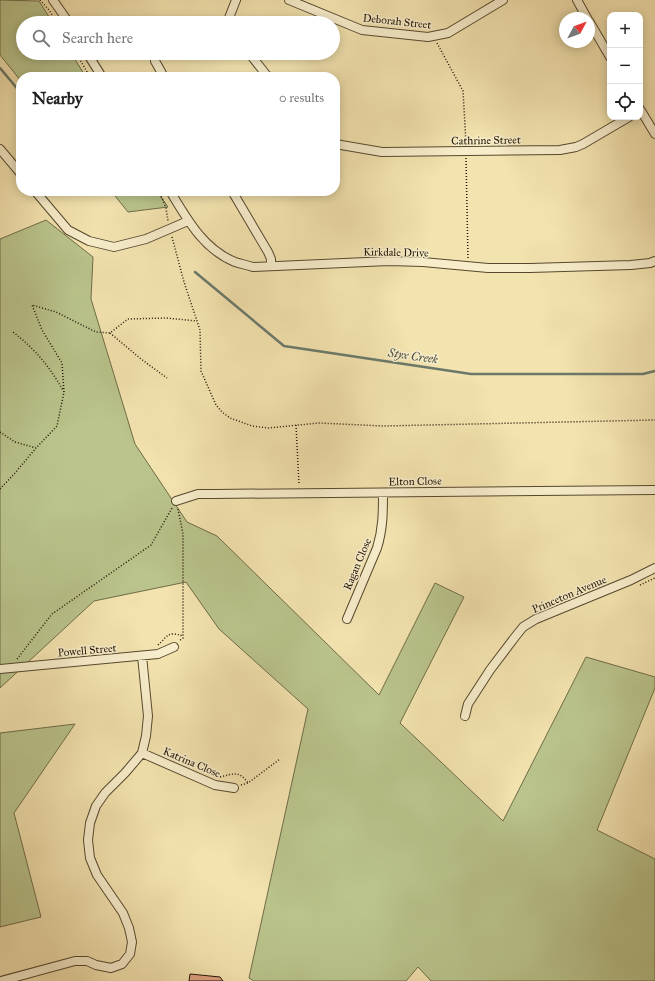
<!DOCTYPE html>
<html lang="en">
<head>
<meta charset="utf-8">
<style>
	body { margin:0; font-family:"IM FELL Great Primer",serif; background:#f2f2f2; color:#222 }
	.controls { position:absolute; right:12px; top:12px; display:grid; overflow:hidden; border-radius:8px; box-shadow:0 2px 10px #0003 }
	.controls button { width:36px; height:36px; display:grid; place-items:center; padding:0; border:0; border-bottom:1px solid #e0e0e0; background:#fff; color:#222; font:20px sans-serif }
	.compass { position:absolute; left:559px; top:12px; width:36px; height:36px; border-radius:50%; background:#fff; box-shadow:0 2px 10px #0003; rotate:49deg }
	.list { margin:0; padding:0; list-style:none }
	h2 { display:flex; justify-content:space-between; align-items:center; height:52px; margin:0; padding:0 16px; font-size:17px }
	h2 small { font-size:13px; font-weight:400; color:#767676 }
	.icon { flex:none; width:22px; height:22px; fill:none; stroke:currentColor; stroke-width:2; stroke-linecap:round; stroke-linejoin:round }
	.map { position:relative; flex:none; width:655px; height:981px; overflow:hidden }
	.search { position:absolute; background:#fff; box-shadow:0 2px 10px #0003; left:16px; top:16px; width:324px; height:44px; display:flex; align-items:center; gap:10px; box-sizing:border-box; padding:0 14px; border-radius:22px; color:#767676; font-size:15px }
	.panel { position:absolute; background:#fff; box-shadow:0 2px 10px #0003; left:16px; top:72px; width:324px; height:124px; border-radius:16px }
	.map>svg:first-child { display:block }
</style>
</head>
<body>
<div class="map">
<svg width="655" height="981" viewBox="0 0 655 981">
	<rect width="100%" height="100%" fill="#f3e3af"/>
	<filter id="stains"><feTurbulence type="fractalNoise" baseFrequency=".005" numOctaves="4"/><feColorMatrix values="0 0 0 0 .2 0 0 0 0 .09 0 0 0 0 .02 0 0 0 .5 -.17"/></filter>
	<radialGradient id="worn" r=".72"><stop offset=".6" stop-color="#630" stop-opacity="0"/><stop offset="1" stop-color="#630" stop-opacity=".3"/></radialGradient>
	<path fill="#bac48c" stroke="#6e6c48" d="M0,0l39,1 14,22h-30v30h48l15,24h-65v4l-21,-26z
		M111,191h46l11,16 -40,5z
		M46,220l47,37 -2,42 44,145 52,78 30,14 162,159 56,-112 29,14 -64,126 103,98 83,-164 69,20v11l-58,142 58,29v122h-224l-13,-14 -12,14h-152l-5,-3 59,-269 -89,-80 -33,-47 -92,19 -94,87v-449z
		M75,724l-61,89 27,104 -41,10v-194z"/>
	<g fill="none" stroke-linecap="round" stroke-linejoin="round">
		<path stroke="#6b796b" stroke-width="2.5" d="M0,68l21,25
			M195,272l89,74 187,28h172l12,-3"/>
	</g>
	<path fill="#e0a284" stroke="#211403" d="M190,974l30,3 3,4h-34z"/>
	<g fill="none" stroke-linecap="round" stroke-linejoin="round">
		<g stroke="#56482e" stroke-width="10">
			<path id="street" d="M53,0l16,23
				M289,0l73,30 66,7 20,-4 55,-33
				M577,0l10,18
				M589,21l21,36
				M227,23l9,-23
				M87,53l15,24
				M249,53l19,24
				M155,61l9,16
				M640,109l15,25
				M335,143l6,2 41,7 178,-2 16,-3 7,-3 46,-27
				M0,149l21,25
				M35,191l33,39 21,11 25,6 32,-8 42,-18
				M170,191c17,28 33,58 65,71 6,2 12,3 18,5l136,-6 34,1 65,6h42l101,-3 19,-2 5,-2
				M232,191l36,61 3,7v7
				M176,501l22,-7h16l441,-4
				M347,619l30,-71c6,-19 6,-36 6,-55
				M0,669l158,-15 16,-7
				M465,716l3,-12 22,-34 25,-33 8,-10 13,-8 95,-39 24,-12
				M142,753l73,32 19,3
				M1,981l74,-20h12l9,4 15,3 11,-4 8,-10 2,-12 -3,-14 -6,-15 -26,-38 -7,-17 -2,-18 2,-17 6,-17 9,-13 20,-20 17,-20 4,-17 2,-20 -6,-60"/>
		</g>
		<path stroke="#211403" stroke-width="1.5" stroke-dasharray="1 2" stroke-linecap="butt" d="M40,0l9,10 8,13
			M437,43l26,48 3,52
			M76,53l14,24
			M466,158l2,101
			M159,191l7,17 2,13
			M172,237l12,45 16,48 1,41 15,34 6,7 8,6 22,8 16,2 51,-5 64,3 272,-6
			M110,333l31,26 26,19
			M64,392l-2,-29 -20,-33 -10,-25 24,7 40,20 14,1 18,-14 38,-1 31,3
			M296,425l3,60
			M0,432l15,10 21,6 21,-22 7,-34c-15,-26 -27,-41 -51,-60
			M0,489l15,-16 21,-25
			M178,509l5,25v104l-4,3
			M640,585l15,-7
			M158,645c10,-9 9,-14 25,-9
			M17,659l35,-45 99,-69 21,-37
			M220,777c13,-3 19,-7 28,6
			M241,785l7,-2 32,-24"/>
		<use href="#street" stroke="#f7edcb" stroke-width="8"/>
	</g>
	<g text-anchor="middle" stroke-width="3" stroke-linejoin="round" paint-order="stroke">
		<g font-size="11" fill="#211403" stroke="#f7edcb">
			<text transform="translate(397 21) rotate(6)" y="4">Deborah Street</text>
			<text transform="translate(486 140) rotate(-1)" y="4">Cathrine Street</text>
			<text transform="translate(396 252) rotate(1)" y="4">Kirkdale Drive</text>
			<text transform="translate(415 481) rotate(-1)" y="4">Elton Close</text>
			<text transform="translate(357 564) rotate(-67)" y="4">Ragan Close</text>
			<text transform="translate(569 594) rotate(-23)" y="4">Princeton Avenue</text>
			<text transform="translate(87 650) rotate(-5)" y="4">Powell Street</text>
			<text transform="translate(192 762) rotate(23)" y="4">Katrina Close</text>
		</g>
		<g font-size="12" font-style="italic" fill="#4c4f40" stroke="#f7edcb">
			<text transform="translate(413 356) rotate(8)" y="4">Styx Creek</text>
		</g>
	</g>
	<rect width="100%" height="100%" filter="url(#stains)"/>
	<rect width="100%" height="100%" fill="url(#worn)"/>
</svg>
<div class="controls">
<button>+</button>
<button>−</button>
<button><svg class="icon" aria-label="locate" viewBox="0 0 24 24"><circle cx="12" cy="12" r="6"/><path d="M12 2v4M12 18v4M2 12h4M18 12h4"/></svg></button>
</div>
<svg class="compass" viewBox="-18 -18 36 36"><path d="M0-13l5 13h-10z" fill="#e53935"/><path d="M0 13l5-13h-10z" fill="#767676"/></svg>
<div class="search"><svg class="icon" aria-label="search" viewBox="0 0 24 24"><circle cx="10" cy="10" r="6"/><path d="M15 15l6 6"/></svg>Search here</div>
<section class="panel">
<h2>Nearby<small>0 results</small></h2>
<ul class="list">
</ul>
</section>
</div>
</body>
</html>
